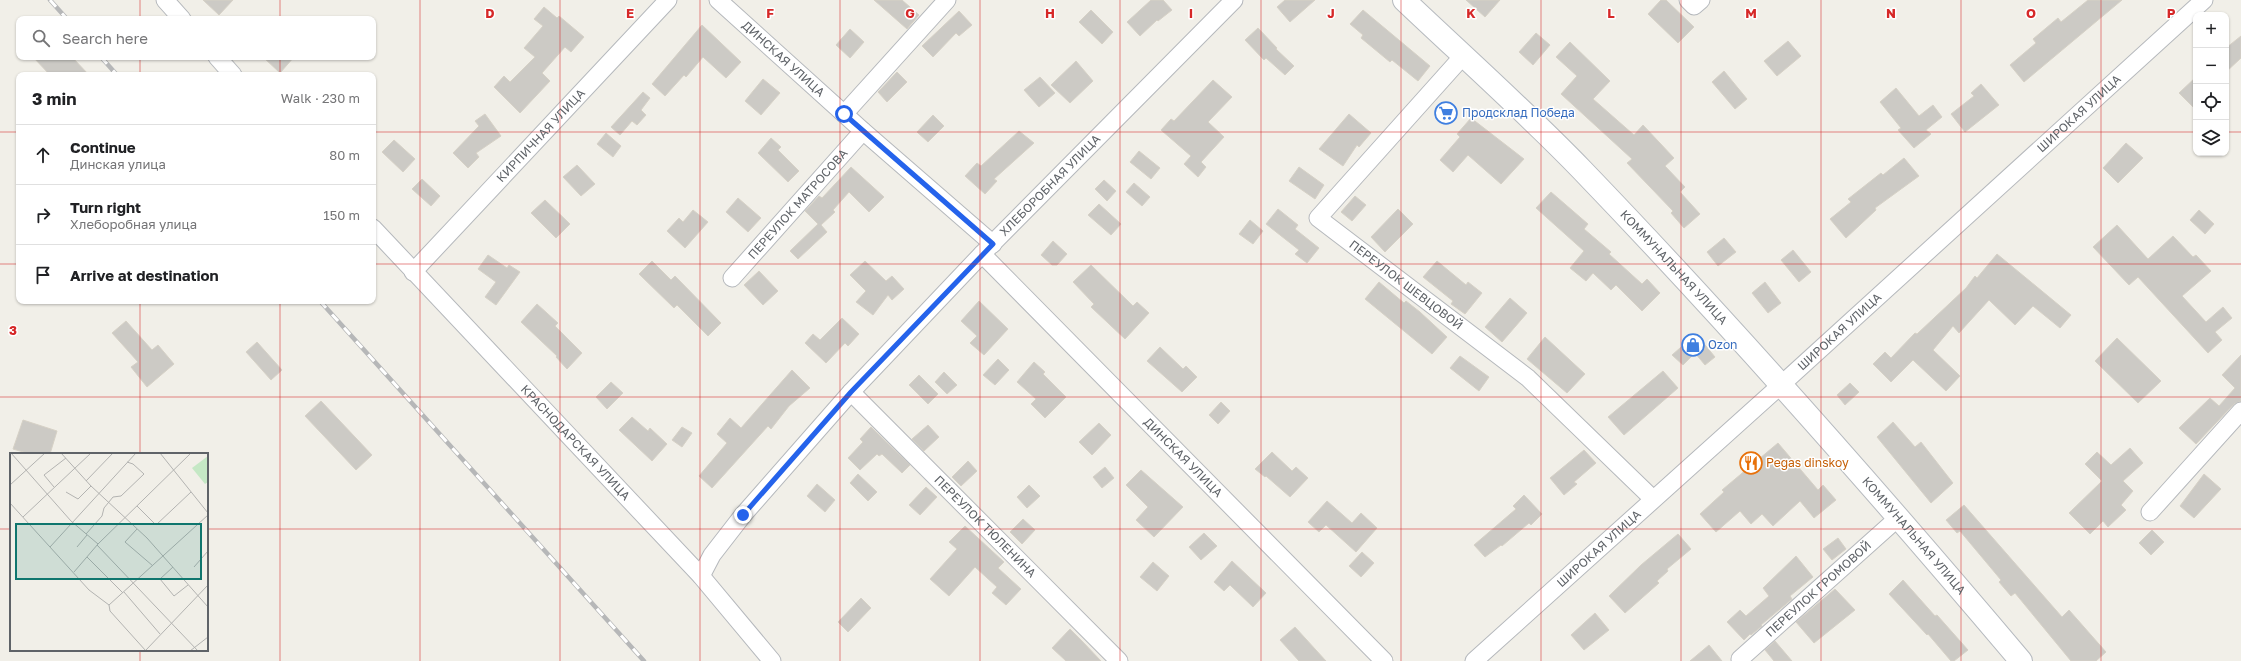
<!DOCTYPE html>
<html lang="en">
<head>
<meta charset="utf-8">
<style>
	body { margin:0; font-family:"Golos Text",sans-serif; background:#f6f6f6; color:#202124 }
	.controls { position:absolute; right:12px; top:12px; display:grid; overflow:hidden; border-radius:8px; box-shadow:0 1px 3px #0004 }
	.controls button { width:36px; height:36px; display:grid; place-items:center; padding:0; border:0; border-bottom:1px solid #e0e0e0; background:#fff; color:#202124; font:20px sans-serif }
	.stop { position:absolute; width:12px; height:12px; margin:-9px; border:3px solid #2563eb; border-radius:50%; background:#fff }
	.stop.end { background:#2563eb; border-color:#fff; box-shadow:0 1px 4px #0008 }
	.list { margin:0; padding:0; list-style:none }
	h2 { display:flex; justify-content:space-between; align-items:center; height:52px; margin:0; padding:0 16px; font-size:17px }
	h2 small { font-size:13px; font-weight:400; color:#757577 }
	.list li { display:grid; grid-template-columns:26px 1fr auto; gap:12px; align-items:center; box-sizing:border-box; height:60px; padding:0 16px; border-top:1px solid #e0e0e0 }
	.list b { display:block; font-size:15px; white-space:nowrap }
	.list p { margin:0; font-size:13px; white-space:nowrap; color:#757577 }
	.list em { font-size:13px; font-style:normal; color:#757577 }
	.icon { flex:none; width:22px; height:22px; fill:none; stroke:currentColor; stroke-width:2; stroke-linecap:round; stroke-linejoin:round }
	.map { position:relative; flex:none; width:2241px; height:661px; overflow:hidden }
	.search { position:absolute; background:#fff; box-shadow:0 1px 3px #0004; left:16px; top:16px; width:360px; height:44px; display:flex; align-items:center; gap:10px; box-sizing:border-box; padding:0 14px; border-radius:8px; color:#757577; font-size:15px }
	.panel { position:absolute; background:#fff; box-shadow:0 1px 3px #0004; left:16px; top:72px; width:360px; height:232px; border-radius:8px }
	.map>svg:first-child { display:block }
</style>
</head>
<body>
<div class="map">
<svg width="2241" height="661" viewBox="0 0 2241 661">
	<rect width="100%" height="100%" fill="#f1efe8"/>
	<path fill="#cccac5" stroke="#d6d1c6" d="M203,0h30l-14,15z
		M874,0h28l17,15 -12,14z
		M1151,0h12l9,10 -14,11 -1,-1 -17,16 -13,-14z
		M1285,0h30l-25,22 -13,-15z
		M1466,0h34l-15,17z
		M1661,0h5l28,27 -16,16 -30,-29z
		M2088,0h34l-98,82 -14,-17 26,-22 -3,-4 25,-21 3,4z
		M544,7l13,11 2,-2 25,21 -13,15 -6,-5 -23,26 8,8 -30,32 -26,-26 10,-11 6,6 25,-25 -11,-9 19,-22 -9,-7z
		M1091,10l22,22 -11,12 -23,-22z
		M1363,10l67,56 -12,15 -26,-21 -2,2 -29,-24 2,-3 -13,-11z
		M959,11l13,14 -13,11 -3,-3 -23,24 -11,-11z
		M702,25l39,37 -15,16 -23,-21 -17,20 -2,-2 -19,21 -13,-12z
		M1258,28l19,20 -1,1 18,17 -9,9 -19,-17 -2,2 -19,-20z
		M850,29l14,13 -14,16 -14,-13z
		M1536,33l14,12 -17,20 -14,-13z
		M2241,36v22l-15,14v-24z
		M1788,41l13,15 -24,20 -13,-15z
		M1570,42l40,39 -17,18 41,36 9,-10 31,33 -9,8 20,21 -5,5 20,22 -16,14 -13,-15 2,-2 -46,-48 5,-4 -71,-65 16,-18 -21,-19z
		M33,57h39l17,18h-39z
		M263,57h31l-14,16z
		M1076,61l17,20 -23,22 -19,-18z
		M1724,71l23,28 -12,10 -23,-27z
		M897,72l10,10 -20,20 -9,-10z
		M1040,77l15,16 -16,14 -15,-17z
		M2196,77v33l-17,-17z
		M763,79l17,14 -19,22 -16,-14z
		M1213,80l19,17 -24,25 16,15 -23,25 5,5 -8,10 -14,-13 7,-8 -30,-26 10,-11 3,2z
		M1981,84l18,21 -34,27 -14,-18 23,-18 -3,-3z
		M1896,88l23,28 14,-11 9,12 -16,13 5,4 -17,14 -16,-18 3,-2 -21,-26z
		M643,92l7,6 -9,12 5,5 -9,10 -5,-4 -12,14 -9,-8z
		M485,114l16,22 -25,17 3,4 -11,11 -15,-15 26,-27 -4,-5z
		M1349,114l22,19 -12,14 -2,-2 -14,21 -24,-17z
		M933,115l11,11 -16,16 -11,-10z
		M1471,118l53,41 -23,25 -33,-29 -15,17 -13,-12 20,-23 -3,-3z
		M1019,131l15,12 -40,36 3,2 -12,13 -20,-18 12,-13 4,3z
		M606,133l15,13 -8,11 -16,-13z
		M771,138l10,9 -3,3 21,21 -11,11 -30,-29z
		M394,140l21,19 -12,13 -21,-20z
		M2126,143l17,15 -25,25 -15,-15z
		M1139,151l21,17 -9,11 -21,-17z
		M1904,158l15,18 -44,32 1,2 -30,28 -16,-19 21,-17 -3,-3 33,-26 2,2z
		M577,165l18,19 -14,12 -18,-19z
		M851,167l33,30 -15,15 -20,-20 -16,18 2,2 -14,13 6,7 -29,27 -8,-8 28,-27 -13,-13 14,-15 3,2z
		M1299,167l25,18 -9,14 -26,-18z
		M422,179l18,17 -9,10 -19,-17z
		M1104,180l12,11 -9,10 -12,-12z
		M1134,183l16,14 -8,9 -16,-14z
		M1551,192l37,32 -4,5 27,23 -2,2 33,30 5,-5 13,14 -18,18 -26,-26 -5,5 -18,-17 -7,8 -16,-13 14,-17 -48,-43z
		M1355,196l11,9 -14,16 -11,-9z
		M738,198l23,20 -13,14 -22,-20z
		M545,200l25,24 -14,14 -25,-25z
		M1099,204l22,20 -10,11 -23,-20z
		M1278,209l20,16 -3,4 24,19 -12,15 -12,-9 4,-4 -33,-26z
		M1398,209l15,15 -28,28 -14,-15z
		M693,210l15,12 -23,26 -18,-17 12,-13 4,4z
		M2199,210l15,14 -9,10 -15,-14z
		M1250,220l13,11 -10,13 -14,-10z
		M2117,225l31,34 25,-23 20,21 3,-2 15,16 -29,25 24,26 17,-15 9,11 -17,14 7,8 -14,13 -70,-76 -9,8 -36,-38z
		M1724,238l12,14 -18,14 -11,-14z
		M1053,241l14,13 -10,11h-5l-11,-10z
		M1793,250l18,22 -12,10 -18,-22z
		M1997,254l74,61 -11,13 -27,-22 -18,19 -26,-25 -30,33 -6,-7 -20,24 27,26 -14,15 -33,-31 -22,22 -18,-18 12,-12 6,6 24,-25 2,1 49,-46 9,-12 2,2z
		M488,255l19,13 2,-3 11,7 -24,33 -11,-8 11,-15 -18,-13z
		M652,261l19,19 4,-4 46,47 -13,13 -31,-31 -3,3 -35,-34z
		M865,261l21,20 6,-5 12,13 -12,11 -4,-5 -15,20 -17,-13 10,-11 -16,-16z
		M1437,261l29,24 2,-3 14,11 -17,21 -14,-10 2,-3 -30,-24z
		M1091,265l42,41 4,-4 12,11 -24,26 -34,-32 3,-3 -21,-22z
		M759,271l19,20 -15,14 -19,-20z
		M1379,282l25,21 2,-2 14,11 27,25 -15,17 -67,-55z
		M1765,282l16,21 -13,10 -16,-20z
		M1510,298l17,15 -25,29 -17,-15z
		M979,301l29,28 -24,26 -14,-12 7,-7 -16,-15z
		M537,304l21,19 -3,3 27,27 -15,16 -11,-12 1,-1 -36,-34z
		M842,318l17,16 -11,12 -3,-3 -19,20 -21,-20 8,-9 7,6z
		M126,321l26,29 6,-5 16,19 -27,23 -16,-20 7,-5 -26,-29z
		M1696,334l19,23 -10,8 -10,-12 -12,12 -11,-10z
		M1545,337l40,37 -18,19 -40,-34z
		M2117,338l44,43 -23,22 -43,-42z
		M257,342l25,28 -11,10 -25,-28z
		M1160,347l23,22 3,-3 11,11 -15,15 -35,-31z
		M2241,355v46l-7,3 -38,40 -17,-16 31,-30 9,8 16,-18 -13,-13z
		M1460,356l29,21 -10,14 -29,-23z
		M998,359l11,11 -14,15 -12,-10z
		M1034,362l11,10 -2,2 23,23 -21,21 -14,-14 5,-5 -19,-17z
		M792,370l18,18 -21,18 -18,23 -3,-3 -56,62 -13,-12 28,-33 -10,-9 13,-16 11,10z
		M1663,371l15,17 -54,47 -16,-18z
		M944,372l13,13 -10,9 -12,-12z
		M919,375l19,19 -10,10 -19,-19z
		M611,382l12,11 -16,16 -11,-12z
		M1850,383l9,9 -14,13 -8,-10z
		M321,401l51,54 -16,15 -51,-54z
		M1221,402l9,9 -12,13 -9,-9z
		M632,417l16,14 2,-3 17,16 -15,17 -33,-31z
		M23,420l34,11 -7,23h-20l-17,-5z
		M1893,422l22,25 6,-5 32,41 -22,20 -54,-66z
		M1099,423l12,12 -19,20 -13,-13z
		M928,425l11,12 -15,14 -12,-12z
		M682,427l10,6 -10,14 -10,-7z
		M871,427l39,38 -8,8 -20,-19 -3,2 -2,-2 -17,16 -12,-12 15,-16 -3,-3z
		M1778,443l40,47 5,-5 13,15 -22,18 -14,-17 -27,25 -11,-12 -11,10 -11,-13 -24,21 -16,-18 24,-22 -2,-2z
		M2130,448l13,15 -20,18 10,10 -12,14 5,5 -18,17 -5,-6 -13,13 -21,-21 33,-32 -17,-17 12,-12 14,13z
		M1584,450l12,13 -22,19 3,2 -13,11 -14,-17z
		M1272,452l20,19 4,-4 12,11 -18,19 -24,-21 -1,1 -10,-8z
		M968,461l9,10 -16,15 -9,-9z
		M1105,467l9,11 -12,10 -9,-11z
		M1141,470l42,37 -29,30 -18,-17 12,-13 -22,-22z
		M858,474l19,18 -9,9 -18,-18z
		M2204,474l17,15 -27,29 -14,-12z
		M817,484l18,16 -10,12 -18,-16z
		M1029,485l11,11 -13,12 -10,-11z
		M926,487l11,10 -17,18 -11,-10z
		M1524,495l18,19 -11,11 -2,-2 -27,23 -1,-1 -16,12 -11,-12 42,-36 -3,-3z
		M1327,501l25,22 9,-10 16,15 -21,24 -30,-27 -7,7 -11,-10z
		M1964,505l98,112 7,-7 37,42 -10,9h-25l-56,-68 -4,3 -12,-14 2,-2 -41,-49 -3,2 -11,-13z
		M1023,519l12,11 -13,14 -12,-12z
		M965,526l39,36 -6,6 23,21 -15,16 -14,-12 5,-6 -22,-20 -26,29 -19,-17 27,-30 -8,-7z
		M2152,530l12,12 -13,13 -12,-12z
		M1204,533l13,13 -16,14 -12,-13z
		M1678,534l13,15 -24,20 1,2 -11,10 2,2 -34,30 -16,-17 32,-31z
		M1838,538l8,11 -14,11 -9,-11z
		M1362,552l12,11 -13,14 -12,-11z
		M1796,556l17,21 -23,19 2,3 -31,26 1,1 -11,9 -1,-1 -6,6 -17,-18 13,-12 6,6 23,-20 -6,-8z
		M1232,561l34,32 -13,14 -23,-22 -6,6 -10,-9z
		M1153,562l16,14 -12,15 -17,-14z
		M1903,580l32,36 2,-1 31,35 -14,11h-3l-23,-27 -1,1 -38,-41z
		M1835,589l20,21 -41,33 -18,-21z
		M861,598l10,10 -23,24 -10,-10z
		M1595,613l14,17 -25,20 -13,-15z
		M1295,627l31,34h-27l-19,-21z
		M1070,629l12,12 19,20h-35l-14,-13z
		M1775,641l17,20h-18l-9,-11z
		M1709,645l13,16h-32z"/>
	<g fill="none" stroke-linecap="round" stroke-linejoin="round">
		<g stroke="#b5b8bc" stroke-width="19">
			<g id="street">
				<path d="M165,0l17,19"/>
				<path id="s1" d="M718,0l145,131 130,113"/>
				<path d="M1688,0l6,6 7,-6"/>
				<path id="s2" d="M1463,56l-145,162 210,160 125,121"/>
				<path d="M217,57l16,18"/>
				<path d="M844,114l103,-114"/>
				<path id="s3" d="M373,228l328,348 71,85"/>
				<path id="s4" d="M982,254l402,407"/>
				<path id="s5" d="M413,272l255,-272"/>
				<path id="s6" d="M732,278l131,-147"/>
				<path id="s7" d="M851,392l268,269"/>
				<path d="M2150,512l91,-101"/>
				<path id="s8" d="M701,576l11,-21 31,-40 108,-123 131,-138 252,-254"/>
				<path id="s9" d="M1474,661l308,-277 422,-384"/>
				<path id="s10" d="M1742,661l-2,-2 159,-142"/>
			</g>
		</g>
		<g stroke="#b6babf" stroke-width="24">
			<g id="secondary">
				<path id="s11" d="M1404,0c59,56 121,111 178,170 152,158 297,323 439,491"/>
			</g>
		</g>
		<use href="#street" stroke="#fff" stroke-width="17"/>
		<use href="#secondary" stroke="#fff" stroke-width="22"/>
		<g stroke="#b6b7b8" stroke-width="4.5">
			<path id="rail" d="M50,0l17,19
				M101,57l16,18
				M320,301l324,360"/>
		</g>
		<use href="#rail" stroke="#fff" stroke-width="3" stroke-dasharray="9" stroke-linecap="butt"/>
	</g>
	<g fill="none" stroke-linecap="round" stroke-linejoin="round">
		<path stroke="#2563eb" stroke-width="5" d="M743,515l108,-123 142,-148 -149,-130"/>
	</g>
	<path fill="none" stroke="#d62828" stroke-width="1" stroke-opacity="0.55" d="M140,0v19M280,0v19M420,0v661M560,0v661M700,0v661M840,0v661M980,0v661M1120,0v661M1261,0v661M1401,0v661M1541,0v661M1681,0v661M1821,0v661M1961,0v661M2101,0v661M140,57v18M280,57v18M0,132h19M373,132h1823M2226,132h15M0,264h19M373,264h1868M140,301v153M280,301v360M0,397h2241M0,529h11M207,529h2034M140,650v11"/>
	<defs>
		<g id="supermarket-ring" transform="scale(1.15)"><circle r="9.5" fill="#fff" stroke="#3f7fe0" stroke-width="1.5"/><path d="M-6-5.5h2.5l.6 2H6L4.5 2H-2.5L-4.4-4H-6ZM-1.5 3.2a1.3 1.3 0 1 0 .1 0ZM3 3.2a1.3 1.3 0 1 0 .1 0Z" fill="#3f7fe0"/></g>
		<g id="shop-ring" transform="scale(1.15)"><circle r="9.5" fill="#fff" stroke="#3f7fe0" stroke-width="1.5"/><path d="M-5-2.5h2.3a2.7 3.5 0 0 1 5.4 0H5L5.5 6h-11ZM-1.5-2.5h3a1.5 2.3 0 0 0-3 0Z" fill="#3f7fe0"/></g>
		<g id="restaurant-ring" transform="scale(1.15)"><circle r="9.5" fill="#fff" stroke="#e8710a" stroke-width="1.5"/><path d="M-5-6h1v4h1v-4h1v4h1v-4h1v5L-1.5 .5V6h-2V.5L-5-1ZM5-6V6H3V1.5H1.5Q1.5-4 5-6Z" fill="#e8710a"/></g>
	</defs>
	<g fill-rule="evenodd">
		<use href="#supermarket-ring" x="1446" y="113"/>
		<use href="#shop-ring" x="1693" y="345"/>
		<use href="#restaurant-ring" x="1751" y="463"/>
	</g>
	<g text-anchor="middle" stroke-width="3" stroke-linejoin="round" paint-order="stroke">
		<g font-size="12" fill="#5f6368" stroke="#fff">
			<text dy="4" stroke="none"><textPath href="#s1" startOffset="88">ДИНСКАЯ УЛИЦА</textPath></text>
			<text dy="4" stroke="none"><textPath href="#s9" startOffset="816">ШИРОКАЯ УЛИЦА</textPath></text>
			<text dy="4" stroke="none"><textPath href="#s5" startOffset="187">КИРПИЧНАЯ УЛИЦА</textPath></text>
			<text dy="4" stroke="none"><textPath href="#s8" startOffset="525">ХЛЕБОРОБНАЯ УЛИЦА</textPath></text>
			<text dy="4" stroke="none"><textPath href="#s6" startOffset="99">ПЕРЕУЛОК МАТРОСОВА</textPath></text>
			<text dy="4" stroke="none"><textPath href="#s11" startOffset="380">КОММУНАЛЬНАЯ УЛИЦА</textPath></text>
			<text dy="4" stroke="none"><textPath href="#s2" startOffset="328">ПЕРЕУЛОК ШЕВЦОВОЙ</textPath></text>
			<text dy="4" stroke="none"><textPath href="#s9" startOffset="492">ШИРОКАЯ УЛИЦА</textPath></text>
			<text dy="4" stroke="none"><textPath href="#s3" startOffset="295">КРАСНОДАРСКАЯ УЛИЦА</textPath></text>
			<text dy="4" stroke="none"><textPath href="#s4" startOffset="286">ДИНСКАЯ УЛИЦА</textPath></text>
			<text dy="4" stroke="none"><textPath href="#s7" startOffset="190">ПЕРЕУЛОК ТЮЛЕНИНА</textPath></text>
			<text dy="4" stroke="none"><textPath href="#s11" startOffset="740">КОММУНАЛЬНАЯ УЛИЦА</textPath></text>
			<text dy="4" stroke="none"><textPath href="#s9" startOffset="168">ШИРОКАЯ УЛИЦА</textPath></text>
			<text dy="4" stroke="none"><textPath href="#s10" startOffset="108">ПЕРЕУЛОК ГРОМОВОЙ</textPath></text>
		</g>
		<g font-size="12" fill="#366cbe" stroke="#fff" text-anchor="start">
			<text x="1462" y="117">Продсклад Победа</text>
			<text x="1708" y="349">Ozon</text>
		</g>
		<g font-size="12" fill="#c56008" stroke="#fff" text-anchor="start">
			<text x="1766" y="467">Pegas dinskoy</text>
		</g>
	</g>
	<g transform="translate(10 453)">
		<rect width="198" height="198" fill="#f1efe8"/>
		<path d="M198,3v26l-3,2 -13,-16z" fill="#c5e8c5"/>
		<path fill="none" stroke="#b3b3b1" stroke-width="1" d="M1,0l60,68 27,23M51,0l30,33 56,52 61,69M150,0l48,60M76,28l27,-28M0,32l35,-32M44,34l-10,-12 22,-17M56,39l12,7 13,-13M0,50l79,87 20,15M127,53l19,19 35,-33M13,64l68,-64M127,76l-12,13 28,24M76,81l16,-18 2,-8 9,-11 8,-1 23,-22 -11,-10 -6,-2M87,92l101,106M40,94l86,-94M67,94l10,-12M77,104l36,36M163,114l-13,12 14,17 14,-11M184,114l14,-16M64,119l24,-28 93,-91M114,139l36,42M99,152l99,-90M99,152l1,6 36,40M136,197l62,-65M180,198l18,-14"/>
		<path fill="#0f766e" fill-opacity="0.15" stroke="#0f766e" stroke-width="2" d="M6,71h185v55h-185z"/>
		<rect width="198" height="198" fill="none" stroke="#5f6368" stroke-width="2"/>
	</g>
	<g font-size="13" text-anchor="middle" font-weight="bold" fill="#d62828" stroke="#fff" stroke-width="3" stroke-linejoin="round" paint-order="stroke">
		<text x="490" y="18">D</text>
		<text x="630" y="18">E</text>
		<text x="770" y="18">F</text>
		<text x="910" y="18">G</text>
		<text x="1050" y="18">H</text>
		<text x="1191" y="18">I</text>
		<text x="1331" y="18">J</text>
		<text x="1471" y="18">K</text>
		<text x="1611" y="18">L</text>
		<text x="1751" y="18">M</text>
		<text x="1891" y="18">N</text>
		<text x="2031" y="18">O</text>
		<text x="2171" y="18">P</text>
		<text x="13" y="335">3</text>
	</g>
</svg>
<div class="controls">
<button>+</button>
<button>−</button>
<button><svg class="icon" aria-label="locate" viewBox="0 0 24 24"><circle cx="12" cy="12" r="6"/><path d="M12 2v4M12 18v4M2 12h4M18 12h4"/></svg></button>
<button><svg class="icon" aria-label="layers" viewBox="0 0 24 24"><path d="M12 4l9 5-9 5-9-5zM3 14l9 5 9-5"/></svg></button>
</div>
<div class="stop" style="left:844px;top:114px"></div>
<div class="stop end" style="left:743px;top:515px"></div>
<div class="search"><svg class="icon" aria-label="search" viewBox="0 0 24 24"><circle cx="10" cy="10" r="6"/><path d="M15 15l6 6"/></svg>Search here</div>
<section class="panel">
<h2>3 min<small>Walk · 230 m</small></h2>
<ul class="list">
<li><svg class="icon" aria-label="ahead" viewBox="0 0 24 24"><path d="M12 20V5M6 11l6-6 6 6"/></svg><div><b>Continue</b><p>Динская улица</p></div><em>80 m</em></li>
<li><svg class="icon" aria-label="right" viewBox="0 0 24 24"><path d="M7 20v-9h11M14 6l5 5-5 5"/></svg><div><b>Turn right</b><p>Хлеборобная улица</p></div><em>150 m</em></li>
<li><svg class="icon" aria-label="arrive" viewBox="0 0 24 24"><path d="M6 21V4h12l-3 4 3 4H6"/></svg><div><b>Arrive at destination</b></div></li>
</ul>
</section>
</div>
</body>
</html>
